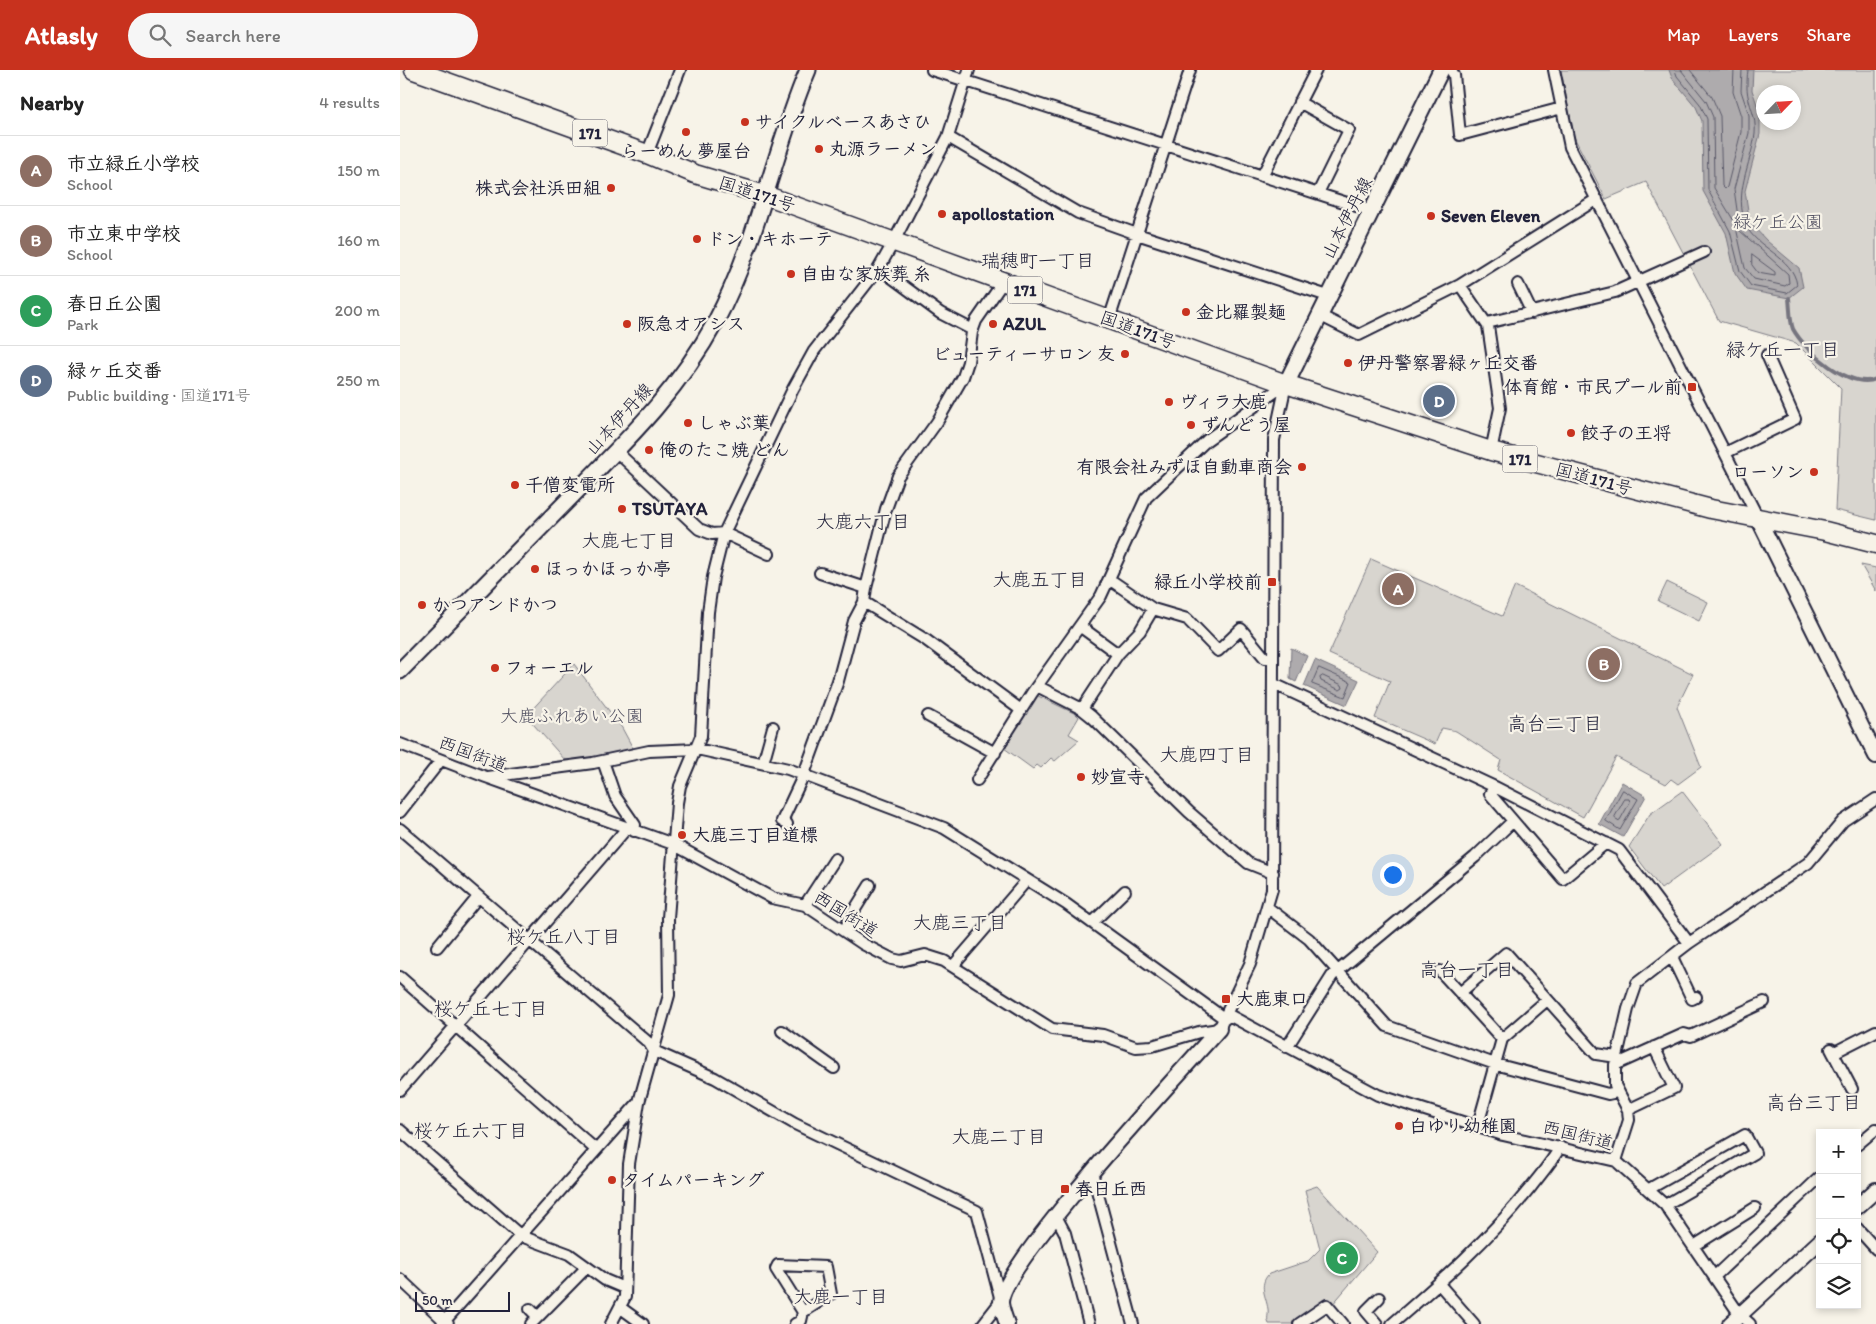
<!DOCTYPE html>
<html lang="en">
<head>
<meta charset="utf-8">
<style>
	body { margin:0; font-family:Itim,"Klee One",sans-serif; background:#f6f6f6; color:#222 }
	.controls { position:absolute; right:15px; bottom:15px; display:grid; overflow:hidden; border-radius:0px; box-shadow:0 2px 8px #0003 }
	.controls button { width:45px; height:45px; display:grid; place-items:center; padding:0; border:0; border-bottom:1px solid #e0e0e0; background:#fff; color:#222; font:25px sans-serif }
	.compass { position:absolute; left:1356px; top:15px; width:45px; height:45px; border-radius:50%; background:#fff; box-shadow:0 2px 8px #0003; rotate:65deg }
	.scale { position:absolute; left:15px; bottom:12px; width:95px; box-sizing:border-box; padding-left:5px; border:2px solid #22223b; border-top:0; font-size:14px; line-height:18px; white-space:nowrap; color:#22223b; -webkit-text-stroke:4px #f7f3e8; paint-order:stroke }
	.you { position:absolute; left:992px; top:804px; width:18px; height:18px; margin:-12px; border:4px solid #fff; border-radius:50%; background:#1a73e8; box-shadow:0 0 0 8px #1a73e833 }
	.badge { display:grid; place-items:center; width:32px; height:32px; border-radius:50%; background:#c8321e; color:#fff; font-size:16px; font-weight:700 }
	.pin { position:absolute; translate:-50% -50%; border:2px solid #fff; box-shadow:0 1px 5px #0006 }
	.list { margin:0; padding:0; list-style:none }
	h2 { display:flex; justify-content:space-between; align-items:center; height:65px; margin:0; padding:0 20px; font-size:21px }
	h2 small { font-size:16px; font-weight:400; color:#767676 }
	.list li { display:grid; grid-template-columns:32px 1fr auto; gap:15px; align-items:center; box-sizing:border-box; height:70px; padding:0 20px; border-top:1px solid #e0e0e0 }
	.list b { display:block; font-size:19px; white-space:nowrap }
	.list p { margin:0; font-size:16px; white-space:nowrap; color:#767676 }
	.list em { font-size:16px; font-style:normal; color:#767676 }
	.icon { flex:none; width:28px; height:28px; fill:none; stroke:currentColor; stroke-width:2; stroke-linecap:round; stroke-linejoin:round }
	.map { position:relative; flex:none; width:1476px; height:1254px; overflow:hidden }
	header { display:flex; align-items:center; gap:30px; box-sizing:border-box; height:70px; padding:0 25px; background:#c8321e; color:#fff }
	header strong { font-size:24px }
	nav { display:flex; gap:28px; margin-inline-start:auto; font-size:18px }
	.search { width:350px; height:45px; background:#f6f6f6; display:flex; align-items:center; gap:12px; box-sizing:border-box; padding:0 18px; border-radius:28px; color:#767676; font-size:19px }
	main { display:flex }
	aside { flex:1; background:#fff }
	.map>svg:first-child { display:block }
</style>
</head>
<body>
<header>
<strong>Atlasly</strong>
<div class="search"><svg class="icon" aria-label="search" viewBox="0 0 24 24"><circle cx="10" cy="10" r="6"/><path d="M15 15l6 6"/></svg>Search here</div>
<nav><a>Map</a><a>Layers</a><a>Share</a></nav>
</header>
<main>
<aside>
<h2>Nearby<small>4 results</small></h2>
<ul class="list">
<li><span class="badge" style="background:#8d6e63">A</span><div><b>市立緑丘小学校</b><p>School</p></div><em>150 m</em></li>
<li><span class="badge" style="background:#8d6e63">B</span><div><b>市立東中学校</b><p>School</p></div><em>160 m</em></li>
<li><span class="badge" style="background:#2e9e5b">C</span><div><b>春日丘公園</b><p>Park</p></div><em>200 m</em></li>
<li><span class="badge" style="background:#5c6f8a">D</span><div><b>緑ヶ丘交番</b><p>Public building · 国道171号</p></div><em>250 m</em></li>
</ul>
</aside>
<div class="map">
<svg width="1476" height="1254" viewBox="0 0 1476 1254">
	<rect width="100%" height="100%" fill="#f7f3e8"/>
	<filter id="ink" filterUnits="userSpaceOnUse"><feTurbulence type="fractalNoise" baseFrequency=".02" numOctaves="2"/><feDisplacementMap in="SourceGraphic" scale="10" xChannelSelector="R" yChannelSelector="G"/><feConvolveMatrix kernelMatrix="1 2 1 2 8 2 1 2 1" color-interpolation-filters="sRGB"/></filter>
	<g filter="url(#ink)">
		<path fill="#d8d5cf" stroke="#7d7c85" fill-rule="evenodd" d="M1161,0h315v450l-41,-10 6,-122 -45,-45 -77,-22 -73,-139 -40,17 -32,-62zM1364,22h30v30h-30z
			M971,489l131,57 13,-30 178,88 -16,33 24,60 -23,17 -7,-5 -5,5 -50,-27 -33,60 -85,-47 3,-10 -45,-29 -14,-3 -7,16 -60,-26 15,-37 -61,-27z
			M1461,495l15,3v23z
			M1267,512l41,20 -9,19 -41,-20z
			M174,594l48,64 13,24 -33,6 -37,2 -39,-44z
			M636,625l40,19 3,3 -10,17 10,6 -24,21 -4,-3 -10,10 -4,-3 -4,4 -29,-21v-3z
			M1282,721l41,53 -62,45 -32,-42 21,-33z
			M917,1116l60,66 -45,53 -36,19h-27c-3,-6 0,-9 -1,-15 -2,-13 -10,-24 1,-35l39,-13 12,-12 -15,-59z"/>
		<path fill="#aeabad" stroke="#76747f" d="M1269,0h84l-1,20 8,23v21l-15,57 5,32 17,18 32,27 4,19 -14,11 -42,-8 -12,-17 -9,-40 -23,-42 -1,-70 -6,-14 -24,-29z
			M891,578l16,8 -11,26 -6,-3z
			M915,590l44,20 -12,25 -43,-19z
			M1222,712l24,14 -23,41 -24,-13z"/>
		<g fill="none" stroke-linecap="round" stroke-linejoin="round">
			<path stroke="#5a5969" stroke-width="1" d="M1275,0l2,6 23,28 7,15 1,71 22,41 10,40 11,15 36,7 10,-8c-4,-29 -42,-37 -51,-60 -13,-32 5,-60 9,-91 2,-18 -7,-29 -8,-45 0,-6 0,-13 1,-19
				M1281,0l25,31 7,16 1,71 23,38 2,-2 -5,-35 15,-56v-18l-8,-24 1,-21
				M1290,0l22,27 8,19 2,70 3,3 2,-2 14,-55v-16l-8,-24 1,-22
				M1339,160l49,44 1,9 -4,3 -31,-7 -9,-11 -8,-36z
				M1352,185l23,17v4l-17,-3 -6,-8z
				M919,598l32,14 -6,15 -33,-13z
				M923,606l19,9 1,3 -3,2 -19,-9 -1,-3z
				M1223,720l15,9 -18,31 -14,-9z
				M1225,729h4l1,3 -10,18 -3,1 -2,-4z"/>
			<path stroke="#76747f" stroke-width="4" d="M1389,228c1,9 1,24 4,31 12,22 57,61 83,50"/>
			<g stroke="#22223b" stroke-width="14">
				<path id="minor" d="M532,0l440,141
					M1051,0l3,5 6,60 102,-27
					M1154,0l16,77 188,371
					M899,32l50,28 -31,63
					M548,67l130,76 59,21 191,62
					M247,84l33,-84
					M862,106l54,-106
					M479,198l61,45 33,17
					M1118,214l14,29
					M1060,215l28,41 12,82 -9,43
					M919,245l40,20 101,-50 137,-86
					M709,250l81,-250
					M1087,253l128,-31 89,-40
					M217,382l82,77 13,5 12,-1 45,21
					M1325,383l70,-34 -28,-64
					M420,503l46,15
					M709,509l44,30 34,10 31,32 23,-22 24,29 8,-1
					M464,532l62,38 95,70
					M681,557l37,27
					M874,614l221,103 124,63 70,93
					M637,616l45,23 10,8 97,95 59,51 25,10
					M682,639l36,-55 22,-23 13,-22
					M528,646l67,37
					M0,674l86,33 187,67 99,54 33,7 58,39 29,15 9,2 24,-6 19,6 108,68 51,6 33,12 16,-1 47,-14 20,-3 31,-65 22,-75 2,-449 12,-56
					M203,691l12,35 20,29 -1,6
					M363,693l10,-36
					M88,707l105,-14 56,-12 48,-2 91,20 156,59 122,76 159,115
					M577,710l55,-87 69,-97 45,-98 61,-58 79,-56
					M1095,717l-5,7 73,85 43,-36
					M0,742l41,-52
					M387,754l-5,-3 22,-47 34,-93 16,-60 10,-19 2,-14 20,-79 12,-33 39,-54 26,-45 5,-15 4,-30 4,-11 27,-39
					M0,759l249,214 5,8 61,27 80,46 182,87 24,90 -18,23
					M405,835l30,-46
					M867,837l42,32 78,87 108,38 113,30 9,-2
					M692,853l33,-32
					M445,862l4,-13 21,-34
					M37,877l41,-50
					M1272,887l20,42 4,-2
					M553,896l74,-86
					M1040,901l62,68
					M0,907l195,172
					M1061,922l45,-39 90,101 21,3
					M827,944l151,81 125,40 113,26 49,44 75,110 10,9
					M382,961l52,37
					M887,977l45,-71 143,-119 37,-35
					M1431,979l21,40
					M1433,983l43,-22
					M1215,995l69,-31 7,2 73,-34
					M0,1020l227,-262
					M1228,1040l46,-22 -20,-41
					M1078,1055l24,-86 45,-39
					M0,1060l121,106 48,18 36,26 19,8
					M1457,1075l19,-16
					M1216,1091l13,-41 -1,-10 -13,-25v-20l13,-56 9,-26 52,-40 119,-80 35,-42 33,-22
					M692,1102l41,152
					M1249,1119l96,-54 10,18 -90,52
					M656,1146l9,17 24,91
					M1457,1158l19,21
					M1294,1176l61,-38
					M1315,1206l105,-99
					M0,1209l48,45
					M1039,1214l35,40
					M221,1238l22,16
					M130,1239l8,8
					M42,1254l196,-221
					M131,1254l56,-57
					M211,1254l14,-27 4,-133 10,-62 30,-107 -1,-77 9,-115 3,-17 21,-50 7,-124 5,-35 11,-44 69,-144 21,-38 65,-83 14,-25 55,-106 21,-67
					M395,1254l6,-3 2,-9 -27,-43 2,-4 48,2 5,27 -28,18
					M899,1254l28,-19 16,19
					M977,1254l-11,-13 13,-13
					M992,1254c50,-43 98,-86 139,-137 10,-13 21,-25 29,-40"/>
			</g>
			<g stroke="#22223b" stroke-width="18">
				<path id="tertiary" d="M1358,448l118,238
					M1457,1137l19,-17
					M607,1254c-2,-6 -6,-16 -6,-22 2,-40 182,-232 218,-273
					M1330,1254l90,-83"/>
			</g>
			<g stroke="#22223b" stroke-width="19">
				<path id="secondary" d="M886,314l155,-314
					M0,601c56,-57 111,-113 167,-170 56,-57 110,-108 149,-180 42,-79 57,-169 92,-251"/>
			</g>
			<g stroke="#22223b" stroke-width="21">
				<path id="trunk" d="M14,0l233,84 48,20 70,21 521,189 205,67 220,58 114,22 51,13"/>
			</g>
			<use href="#minor" stroke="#f7f3e8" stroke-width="10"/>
			<use href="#tertiary" stroke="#f7f3e8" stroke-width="14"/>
			<use href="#secondary" stroke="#f7f3e8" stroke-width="15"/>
			<use href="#trunk" stroke="#f7f3e8" stroke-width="18"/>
		</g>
	</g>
	<g fill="#c8321e" stroke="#f7f3e8" stroke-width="2">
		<circle cx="345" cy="52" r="5"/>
		<circle cx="286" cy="62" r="5"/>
		<circle cx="419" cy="79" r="5"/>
		<circle cx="211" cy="118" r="5"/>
		<circle cx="542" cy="144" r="5"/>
		<circle cx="1031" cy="146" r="5"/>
		<circle cx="297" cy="169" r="5"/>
		<circle cx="391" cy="204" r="5"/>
		<circle cx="786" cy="242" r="5"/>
		<circle cx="227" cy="254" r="5"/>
		<circle cx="593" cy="254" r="5"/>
		<circle cx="725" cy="284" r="5"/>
		<circle cx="948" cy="293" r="5"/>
		<rect x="1287" y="312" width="10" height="10" rx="2.5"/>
		<circle cx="769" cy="332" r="5"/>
		<circle cx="288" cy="353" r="5"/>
		<circle cx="791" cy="355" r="5"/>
		<circle cx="1171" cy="363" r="5"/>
		<circle cx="249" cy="380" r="5"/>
		<circle cx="902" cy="397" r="5"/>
		<circle cx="1414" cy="402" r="5"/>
		<circle cx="115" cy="415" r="5"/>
		<circle cx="222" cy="439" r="5"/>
		<circle cx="135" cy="499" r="5"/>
		<rect x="867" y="507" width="10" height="10" rx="2.5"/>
		<circle cx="22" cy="535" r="5"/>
		<circle cx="95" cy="598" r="5"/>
		<circle cx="681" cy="707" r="5"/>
		<circle cx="282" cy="765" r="5"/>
		<rect x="821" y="924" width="10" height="10" rx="2.5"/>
		<circle cx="999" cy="1056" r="5"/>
		<circle cx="212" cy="1110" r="5"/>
		<rect x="660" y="1114" width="10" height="10" rx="2.5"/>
	</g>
	<g text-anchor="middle" stroke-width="4.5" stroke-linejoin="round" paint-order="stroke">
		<g fill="#f7f3e8" stroke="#62616f" stroke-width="1">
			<rect x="172.5" y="49.5" width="35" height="27" rx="4"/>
			<rect x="607.5" y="206.5" width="35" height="27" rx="4"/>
			<rect x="1102.5" y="375.5" width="35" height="27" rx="4"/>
		</g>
		<g font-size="16" font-weight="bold" fill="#22223b">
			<text x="190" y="69">171</text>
			<text x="625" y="226">171</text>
			<text x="1120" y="395">171</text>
		</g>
		<g font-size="18" font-weight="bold" fill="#22223b" stroke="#f7f3e8" text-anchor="start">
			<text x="355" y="58">サイクルベースあさひ</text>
			<text x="429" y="85">丸源ラーメン</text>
			<text x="286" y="87" text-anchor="middle">らーめん 夢屋台</text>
			<text x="201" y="124" text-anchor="end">株式会社浜田組</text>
			<text x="552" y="150">apollostation</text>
			<text x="1041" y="152">Seven Eleven</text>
			<text x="307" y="175">ドン・キホーテ</text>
			<text x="401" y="210">自由な家族葬 糸</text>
			<text x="796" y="248">金比羅製麺</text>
			<text x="237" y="260">阪急オアシス</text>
			<text x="603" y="260">AZUL</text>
			<text x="715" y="290" text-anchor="end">ビューティーサロン 友</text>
			<text x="958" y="299">伊丹警察署緑ヶ丘交番</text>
			<text x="1282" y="323" text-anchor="end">体育館・市民プール前</text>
			<text x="779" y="338">ヴィラ大鹿</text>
			<text x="298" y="359">しゃぶ葉</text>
			<text x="801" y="361">ずんどう屋</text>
			<text x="1181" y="369">餃子の王将</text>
			<text x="259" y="386">俺のたこ焼 どん</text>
			<text x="892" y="403" text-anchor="end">有限会社みずほ自動車商会</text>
			<text x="1404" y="408" text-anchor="end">ローソン</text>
			<text x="125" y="421">千僧変電所</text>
			<text x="232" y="445">TSUTAYA</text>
			<text x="145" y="505">ほっかほっか亭</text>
			<text x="862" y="518" text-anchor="end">緑丘小学校前</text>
			<text x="32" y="541">かつアンドかつ</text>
			<text x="105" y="604">フォーエル</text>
			<text x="691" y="713">妙宣寺</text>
			<text x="292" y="771">大鹿三丁目道標</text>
			<text x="836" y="935">大鹿東口</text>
			<text x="1009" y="1062">白ゆり幼稚園</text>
			<text x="222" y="1116">タイムパーキング</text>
			<text x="675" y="1125">春日丘西</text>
		</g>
		<g font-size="18" fill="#22223b" stroke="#f7f3e8">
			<text transform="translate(357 124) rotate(18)" y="6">国道171号</text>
			<text transform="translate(947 148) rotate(-63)" y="6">山本伊丹線</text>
			<text transform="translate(738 260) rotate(20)" y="6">国道171号</text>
			<text transform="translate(219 349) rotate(-48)" y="6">山本伊丹線</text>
			<text transform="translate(1194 409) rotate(15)" y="6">国道171号</text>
			<text transform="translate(73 684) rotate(21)" y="6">西国街道</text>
			<text transform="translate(446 844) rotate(32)" y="6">西国街道</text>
			<text transform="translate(1178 1065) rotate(14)" y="6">西国街道</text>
		</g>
		<g font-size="18" fill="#504f60" stroke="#f7f3e8">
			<text x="1378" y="158">緑ケ丘公園</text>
			<text x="172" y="652">大鹿ふれあい公園</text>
		</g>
		<g font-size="19" fill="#22223b" stroke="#f7f3e8">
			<text x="638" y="197">瑞穂町一丁目</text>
			<text x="1383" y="286">緑ケ丘一丁目</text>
			<text x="463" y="458">大鹿六丁目</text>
			<text x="229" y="477">大鹿七丁目</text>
			<text x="640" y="516">大鹿五丁目</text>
			<text x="1155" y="660">高台二丁目</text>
			<text x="807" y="691">大鹿四丁目</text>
			<text x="560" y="859">大鹿三丁目</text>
			<text x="164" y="873">桜ケ丘八丁目</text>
			<text x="1067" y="906">高台一丁目</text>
			<text x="91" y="945">桜ケ丘七丁目</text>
			<text x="1414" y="1039">高台三丁目</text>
			<text x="71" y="1067">桜ケ丘六丁目</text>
			<text x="599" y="1073">大鹿二丁目</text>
			<text x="441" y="1233">大鹿一丁目</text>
		</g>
	</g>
</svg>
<div class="controls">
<button>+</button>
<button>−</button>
<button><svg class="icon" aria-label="locate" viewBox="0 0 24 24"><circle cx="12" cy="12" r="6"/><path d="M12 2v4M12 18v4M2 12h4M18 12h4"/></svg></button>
<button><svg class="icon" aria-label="layers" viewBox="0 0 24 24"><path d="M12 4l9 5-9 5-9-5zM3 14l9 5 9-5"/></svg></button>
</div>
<svg class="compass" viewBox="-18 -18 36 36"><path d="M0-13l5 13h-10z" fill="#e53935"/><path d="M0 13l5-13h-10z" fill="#767676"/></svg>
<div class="scale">50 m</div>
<div class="you"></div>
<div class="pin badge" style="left:998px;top:519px;background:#8d6e63">A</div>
<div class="pin badge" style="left:1204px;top:594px;background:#8d6e63">B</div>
<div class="pin badge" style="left:942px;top:1188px;background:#2e9e5b">C</div>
<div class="pin badge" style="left:1039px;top:331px;background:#5c6f8a">D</div>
</div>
</main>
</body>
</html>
